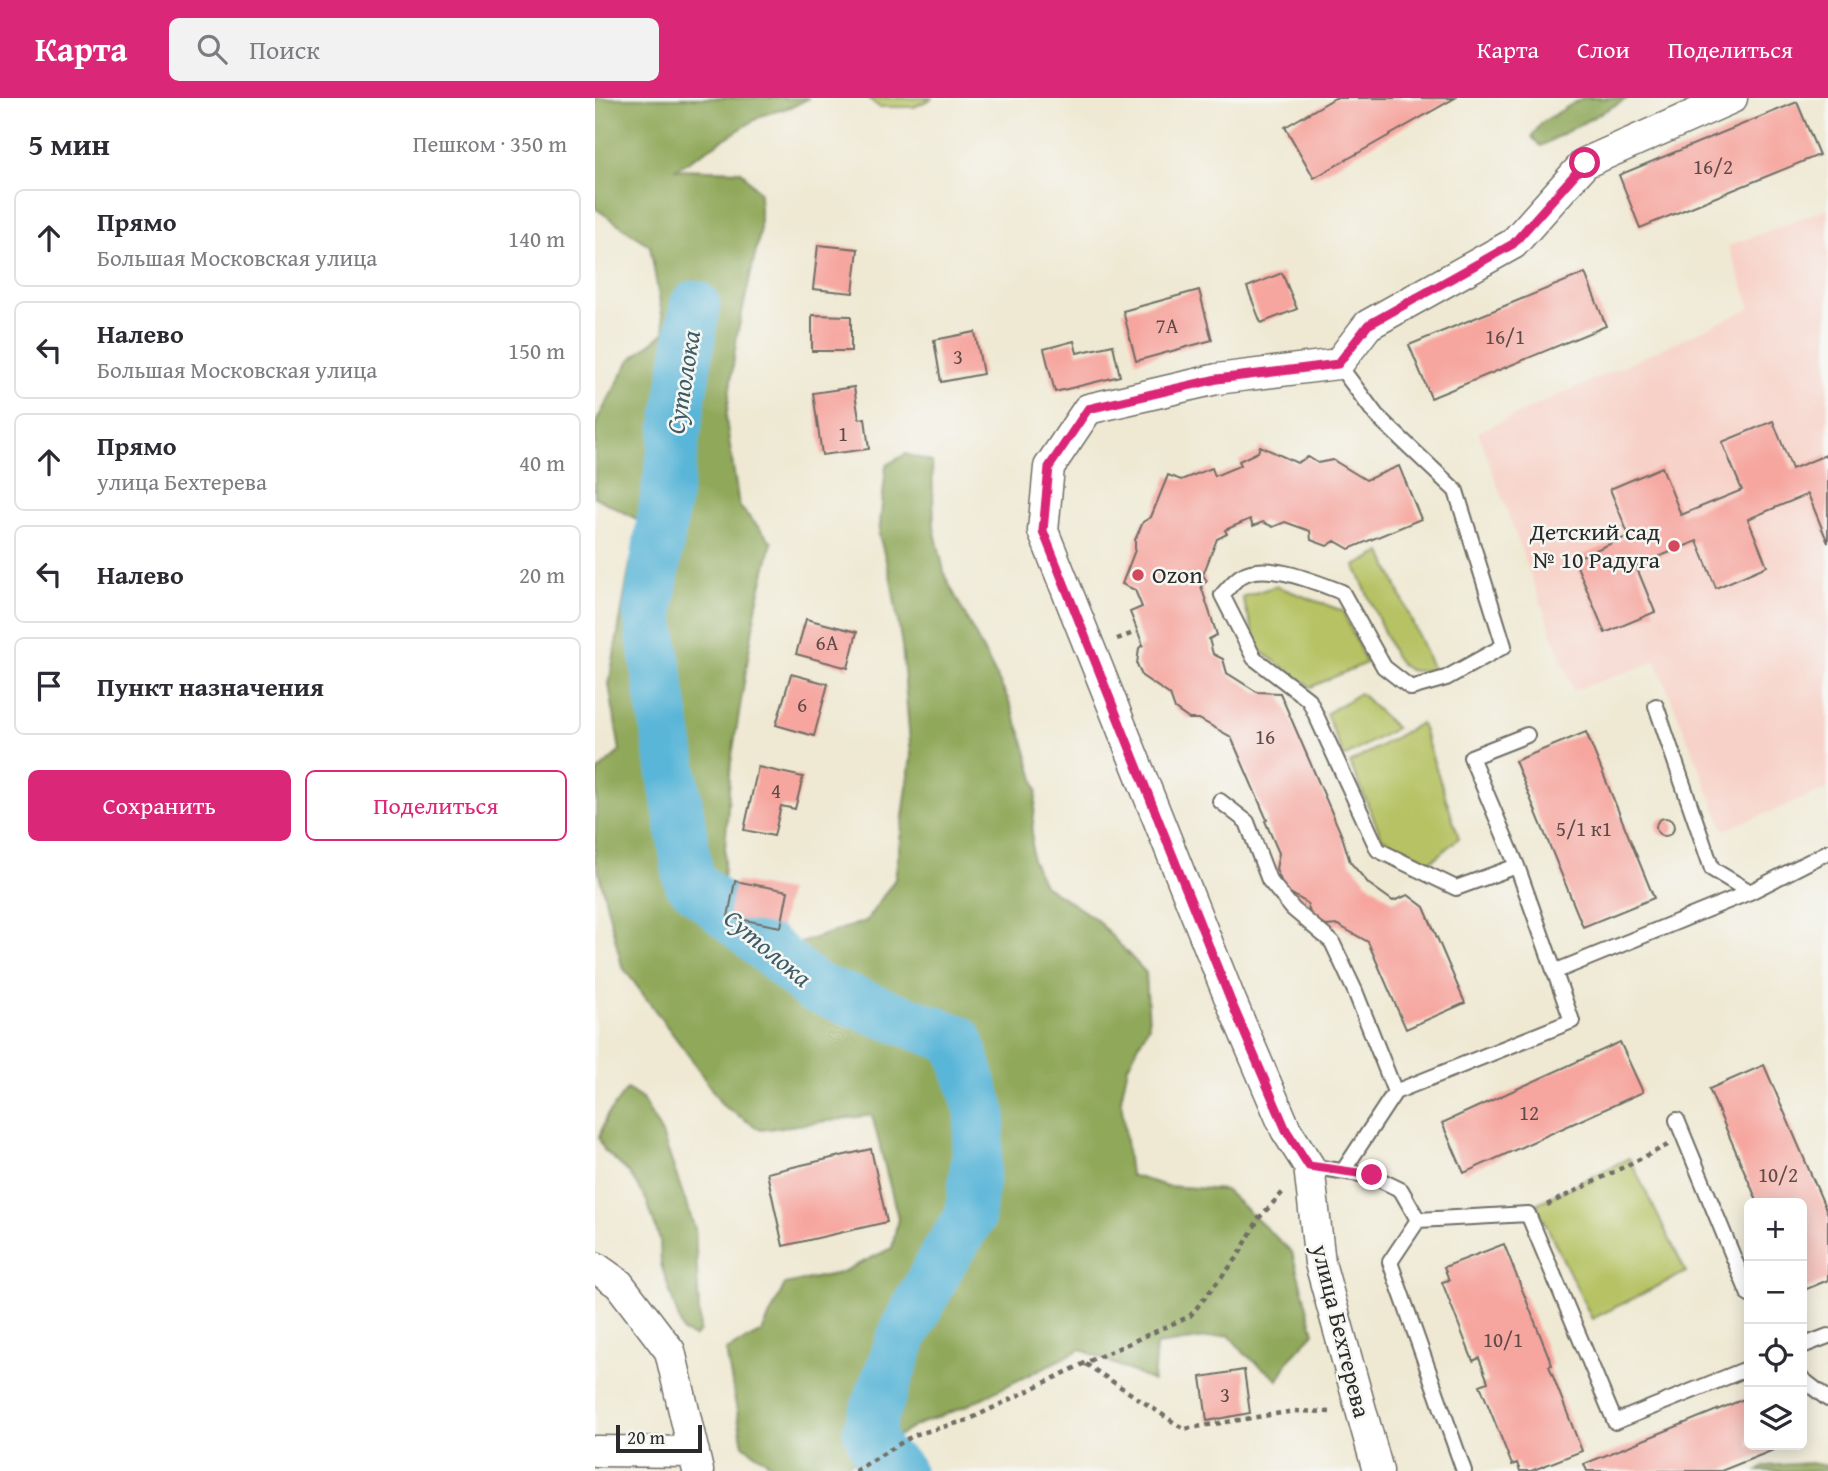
<!DOCTYPE html>
<html lang="ru">
<head>
<meta charset="utf-8">
<style>
	body { margin:0; font-family:"Gentium Book Plus",serif; background:#f2f2f3; color:#2b2b33 }
	.controls { position:absolute; right:21px; bottom:21px; display:grid; overflow:hidden; border-radius:10px; box-shadow:0 4px 18px #0003 }
	.controls button { width:63px; height:63px; display:grid; place-items:center; padding:0; border:0; border-bottom:2px solid #e1e1e2; background:#fff; color:#2b2b33; font:35px sans-serif }
	.scale { position:absolute; left:21px; bottom:18px; width:86px; box-sizing:border-box; padding-left:7px; border:4px solid #2b2b2b; border-top:0; font-size:19px; line-height:24px; white-space:nowrap; color:#2b2b2b; -webkit-text-stroke:5px #f6f6f2; paint-order:stroke }
	.stop { position:absolute; width:21px; height:21px; margin:-16px; border:5px solid #db2777; border-radius:50%; background:#fff }
	.stop.end { background:#db2777; border-color:#fff; box-shadow:0 2px 7px #0008 }
	.list { margin:0; padding:0; list-style:none }
	h2 { display:flex; justify-content:space-between; align-items:center; height:91px; margin:0; padding:0 28px; font-size:30px }
	h2 small { font-size:23px; font-weight:400; color:#7c7c81 }
	.list li { display:grid; grid-template-columns:46px 1fr auto; gap:21px; align-items:center; box-sizing:border-box; height:98px; margin:0 14px 14px; padding:0 14px; border:2px solid #e1e1e2; border-radius:10px }
	.list b { display:block; font-size:26px; white-space:nowrap }
	.list p { margin:0; font-size:23px; white-space:nowrap; color:#7c7c81 }
	.list em { font-size:23px; font-style:normal; color:#7c7c81 }
	.actions { display:flex; gap:14px; padding:21px 28px }
	.actions a { flex:1; padding:16px 0; border:2px solid #db2777; border-radius:10px; text-align:center; font-size:24px; color:#db2777 }
	.actions .main { background:#db2777; color:#fff }
	.icon { flex:none; width:38px; height:38px; fill:none; stroke:currentColor; stroke-width:2; stroke-linecap:round; stroke-linejoin:round }
	.map { position:relative; flex:none; width:1233px; height:1373px; overflow:hidden }
	header { display:flex; align-items:center; gap:42px; box-sizing:border-box; height:98px; padding:0 35px; background:#db2777; color:#fff }
	header strong { font-size:33px }
	nav { display:flex; gap:38px; margin-inline-start:auto; font-size:24px }
	.search { width:490px; height:63px; background:#f2f2f3; display:flex; align-items:center; gap:18px; box-sizing:border-box; padding:0 24px; border-radius:10px; color:#7c7c81; font-size:26px }
	main { display:flex }
	aside { flex:1; background:#fff }
	.map>svg:first-child { display:block }
</style>
</head>
<body>
<header>
<strong>Карта</strong>
<div class="search"><svg class="icon" aria-label="search" viewBox="0 0 24 24"><circle cx="10" cy="10" r="6"/><path d="M15 15l6 6"/></svg>Поиск</div>
<nav><a>Карта</a><a>Слои</a><a>Поделиться</a></nav>
</header>
<main>
<aside>
<h2>5 мин<small>Пешком · 350 m</small></h2>
<ul class="list">
<li><svg class="icon" aria-label="ahead" viewBox="0 0 24 24"><path d="M12 20V5M6 11l6-6 6 6"/></svg><div><b>Прямо</b><p>Большая Московская улица</p></div><em>140 m</em></li>
<li><svg class="icon" aria-label="left" viewBox="0 0 24 24"><path d="M17 20v-9H6M10 6l-5 5 5 5"/></svg><div><b>Налево</b><p>Большая Московская улица</p></div><em>150 m</em></li>
<li><svg class="icon" aria-label="ahead" viewBox="0 0 24 24"><path d="M12 20V5M6 11l6-6 6 6"/></svg><div><b>Прямо</b><p>улица Бехтерева</p></div><em>40 m</em></li>
<li><svg class="icon" aria-label="left" viewBox="0 0 24 24"><path d="M17 20v-9H6M10 6l-5 5 5 5"/></svg><div><b>Налево</b></div><em>20 m</em></li>
<li><svg class="icon" aria-label="arrive" viewBox="0 0 24 24"><path d="M6 21V4h12l-3 4 3 4H6"/></svg><div><b>Пункт назначения</b></div></li>
</ul>
<div class="actions"><a class="main">Сохранить</a><a>Поделиться</a></div>
</aside>
<div class="map">
<svg width="1233" height="1373" viewBox="0 0 1233 1373">
	<rect width="100%" height="100%" fill="#f6f6f2"/>
	<filter id="ink" filterUnits="userSpaceOnUse"><feTurbulence type="fractalNoise" baseFrequency=".0143" numOctaves="2"/><feDisplacementMap in="SourceGraphic" scale="14" xChannelSelector="R" yChannelSelector="G"/><feConvolveMatrix kernelMatrix="1 2 1 2 8 2 1 2 1" color-interpolation-filters="sRGB"/></filter>
	<filter id="wash" filterUnits="userSpaceOnUse"><feTurbulence type="fractalNoise" baseFrequency=".00686" numOctaves="4" result="noise"/><feDisplacementMap in="SourceGraphic" scale="28" xChannelSelector="R" yChannelSelector="G"/><feGaussianBlur stdDeviation="1.57" result="paint"/><feColorMatrix in="noise" values="0 0 0 0 0 0 0 0 0 0 0 0 0 0 0 0 0 1.4 0 .05"/><feComposite in="paint" operator="in"/></filter>
	<g filter="url(#wash)">
		<rect width="100%" height="100%" fill="#efe9d3"/>
		<path fill="#f7d1c7" d="M1233,110v581l-104,41 -68,-169 -83,30 -95,-259 273,-124 -23,-62z"/>
		<path fill="#b6c264" stroke="#707648" stroke-width="2" d="M273,0h65l-19,9h-35z
			M787,454l51,118c-20,2 -27,4 -39,-15l-39,-89z
			M681,488l67,25 23,52 -55,24 -52,-37 -17,-53z
			M765,595l36,35 -52,29 -18,-43z
			M826,625l38,115 -29,24 -48,-24 -32,-75z
			M1034,1060l57,114 -94,47 -56,-115z"/>
		<path fill="#90a85a" stroke="#5e6a42" stroke-width="2" d="M0,0h214l-15,8 -31,9 -87,54 65,2 19,22v40l-23,102 -11,85 13,86 33,36 -15,61 -26,159 -11,161 68,24 78,-26 29,-42 16,-123 -9,-110 -11,-67 -12,-44 7,-70 20,-11 26,8 2,65 11,49 63,123 13,34 16,57 -5,41v28l12,26 52,34 50,54 3,52 -21,41 -7,33 9,76 37,11 58,4 67,62 22,81 -24,25 -12,22 -33,-26 -16,-19 -73,10 -3,36 -72,-32 -119,59 -45,17 -81,46h-64l1,-5 -30,-21 -17,-95 36,-18 23,-48 55,-11 52,-25 6,-30 -26,-103 -111,15 -39,-25 -30,-45 -70,-94 -27,-108 2,-86 23,-21 -11,-67 21,-120 14,-41 -49,-26v-68l2,-9 33,-60 35,-28 -15,-86 -55,-38z
			M987,0h46l-87,48 -9,-9 9,-14z
			M32,991l15,10 20,35 33,95 5,102 -6,6 -11,-5 -22,-68 -1,-23 -13,-40 -18,-28 -25,-23 -5,-12 7,-21z
			M1215,1365l18,3v5h-70l7,-5z"/>
		<g fill="none" stroke-linecap="round" stroke-linejoin="round">
			<path stroke="#5ab6d8" stroke-width="51" d="M100,208l-47,306 41,269 124,106 145,53 23,74 -11,103 -29,45 -37,71 -36,97 10,25 21,16"/>
		</g>
		<g id="blocks">
			<path fill="#f6a69f" d="M740,0h120l-141,80 -29,-51z
				M1202,4l22,53 -179,73 -21,-53z
				M223,147l40,4 -5,44 -40,-4z
				M687,175l15,36 -36,14 -14,-36z
				M990,175l21,53 -175,72 -22,-53z
				M604,192l13,50 -76,21 -13,-50z
				M217,217l39,1v35h-39z
				M380,234l8,42 -42,8 -7,-42z
				M479,243l3,12 36,-8 7,31 -65,16 -11,-43z
				M259,289l5,32 6,-1 4,31 -47,6 -9,-62z
				M1178,323l19,48 36,-15v89l-20,-49 -60,25 19,47 -51,22 -19,-47 -61,25 19,46 -50,21 -31,-74 55,-23 -19,-47 52,-22 19,48 61,-25 -20,-48z
				M665,348l37,17 11,-6 10,6 15,-3 33,20 33,-14 22,53 -72,30 -14,-8 -8,5 -16,-6 -1,-9 -25,-9 -12,5 -10,-5 -10,4 -3,-7 -25,11 2,4 -10,5 -14,36 4,6 -6,5 16,49 -8,4 4,15 10,5 4,14 30,19 23,1 62,143 8,26 19,22 24,17 15,-6 16,12 41,96 -59,26 -38,-87 -30,-17 -12,1 -15,-10 -4,-13 -22,-13 -9,-21 3,-16 -14,-32 2,-1 -36,-83 -32,-18h-10l-14,-10 -5,-14 -28,-19 -5,-12 2,-16 4,-3 -13,-33 12,-5 -7,-17 -13,-6 13,-34v-10l8,-18 8,-5 17,-42 13,5 31,-12 3,8 26,-11 -2,-4 19,-9z
				M211,521l51,13 -9,36 -52,-14z
				M196,576l37,10 -14,52 -38,-11z
				M991,634l68,166 -71,29 -68,-166z
				M163,669l45,10 -8,32 -14,-3 -7,30 -30,-6z
				M1061 729a9 9 0 1 1 18 0a9 9 0 1 1-18 0Z
				M140,783l53,10 -7,36 -53,-10z
				M1025,944l23,50 -179,81 -22,-50z
				M1169,967l64,149v66l-26,11v-88h-44l-49,-114z
				M276,1051l16,73 -104,24 -16,-73z
				M909,1146l48,121 -3,1 33,85 -51,20h-11l-3,-8 -5,2 -32,-80 8,-3 -9,-24 -6,3 -31,-79 7,-2 -5,-13z
				M649,1272l6,43 -43,8 -6,-44z
				M1154,1299v48h37l-65,26h-134l-3,-7z"/>
		</g>
	</g>
	<g filter="url(#ink)">
		<use href="#blocks" fill-opacity="0" stroke="#706e66" stroke-width="2"/>
		<g fill="none" stroke-linecap="round" stroke-linejoin="round">
			<g stroke="#706e66" stroke-width="18">
				<path id="lane" d="M743,266l38,51 80,76 48,155 -58,32 -35,10 -27,-21 -42,-75c-25,-9 -76,-32 -101,-16 -7,4 -13,13 -19,19l32,63 55,42 69,150 78,38 61,-22
					M1061,608l56,163 38,23 78,-40
					M625,703l27,21 22,58 24,29 39,33 23,49 40,101 177,-71 -55,-155 -46,-109 56,-22
					M959,874l196,-80
					M1082,1022l72,175
					M714,1068l63,10 29,14 17,30
					M748,1073l52,-79
					M823,1122l110,-6 87,208 134,-54
					M823,1122l-28,42 74,209
					M1207,1248l26,-10
					M1207,1281l26,20"/>
			</g>
			<g stroke="#706e66" stroke-width="33">
				<path id="street" d="M0,1169l24,17 51,67 28,120
					M0,1353l99,1
					M783,1373l-58,-208 -11,-97 -23,-36 -56,-131 -187,-468 6,-64 39,-58 129,-30 121,-15 30,-39 145,-81 72,-81 147,-65"/>
			</g>
			<path stroke="#706e66" stroke-width="4.5" stroke-dasharray="5 5" stroke-linecap="butt" d="M522,541l19,-7
				M952,1107l121,-60
				M491,1266l98,65 110,-18 38,1
				M260,1373l59,-36 54,-15 117,-57 105,-47 47,-58 22,-40 25,-27"/>
			<use href="#lane" stroke="#fff" stroke-width="14"/>
			<use href="#street" stroke="#fff" stroke-width="30"/>
		</g>
	</g>
	<g fill="none" stroke-linecap="round" stroke-linejoin="round" filter="url(#ink)">
		<path stroke="#db2777" stroke-width="9" d="M777,1077l-63,-9 -23,-36 -56,-131 -187,-468 6,-64 39,-58 129,-30 121,-15 30,-39 145,-81 72,-81"/>
	</g>
	<g fill="#d1495b" stroke="#f6f6f2" stroke-width="2.5">
		<circle cx="1079" cy="448" r="7"/>
		<circle cx="543" cy="477" r="7"/>
	</g>
	<g text-anchor="middle" stroke-width="5" stroke-linejoin="round" paint-order="stroke">
		<g font-size="21" fill="#5e4a48">
			<text x="1118" y="76">16/2</text>
			<text x="572" y="235">7А</text>
			<text x="910" y="246">16/1</text>
			<text x="363" y="266">3</text>
			<text x="248" y="343">1</text>
			<text x="232" y="552">6А</text>
			<text x="207" y="614">6</text>
			<text x="670" y="646">16</text>
			<text x="181" y="700">4</text>
			<text x="989" y="738">5/1 к1</text>
			<text x="934" y="1022">12</text>
			<text x="1183" y="1084">10/2</text>
			<text x="908" y="1249">10/1</text>
			<text x="630" y="1304">3</text>
		</g>
		<g font-size="24" fill="#2b2b2b" stroke="#f6f6f2" text-anchor="end">
			<text x="1065" y="442">Детский сад<tspan x="1065" dy="28">№ 10 Радуга</tspan></text>
			<text x="557" y="485" text-anchor="start">Ozon</text>
		</g>
		<g font-size="24" fill="#2b2b2b" stroke="#f6f6f2">
			<text transform="translate(746 1233) rotate(76)" y="8">улица Бехтерева</text>
		</g>
		<g font-size="26" font-style="italic" fill="#3b5c68" stroke="#f6f6f2">
			<text transform="translate(88 284) rotate(-81)" y="9">Сутолока</text>
			<text transform="translate(173 850) rotate(40)" y="9">Сутолока</text>
		</g>
	</g>
</svg>
<div class="controls">
<button>+</button>
<button>−</button>
<button><svg class="icon" aria-label="locate" viewBox="0 0 24 24"><circle cx="12" cy="12" r="6"/><path d="M12 2v4M12 18v4M2 12h4M18 12h4"/></svg></button>
<button><svg class="icon" aria-label="layers" viewBox="0 0 24 24"><path d="M12 4l9 5-9 5-9-5zM3 14l9 5 9-5"/></svg></button>
</div>
<div class="scale">20 m</div>
<div class="stop" style="left:990px;top:65px"></div>
<div class="stop end" style="left:777px;top:1077px"></div>
</div>
</main>
</body>
</html>
